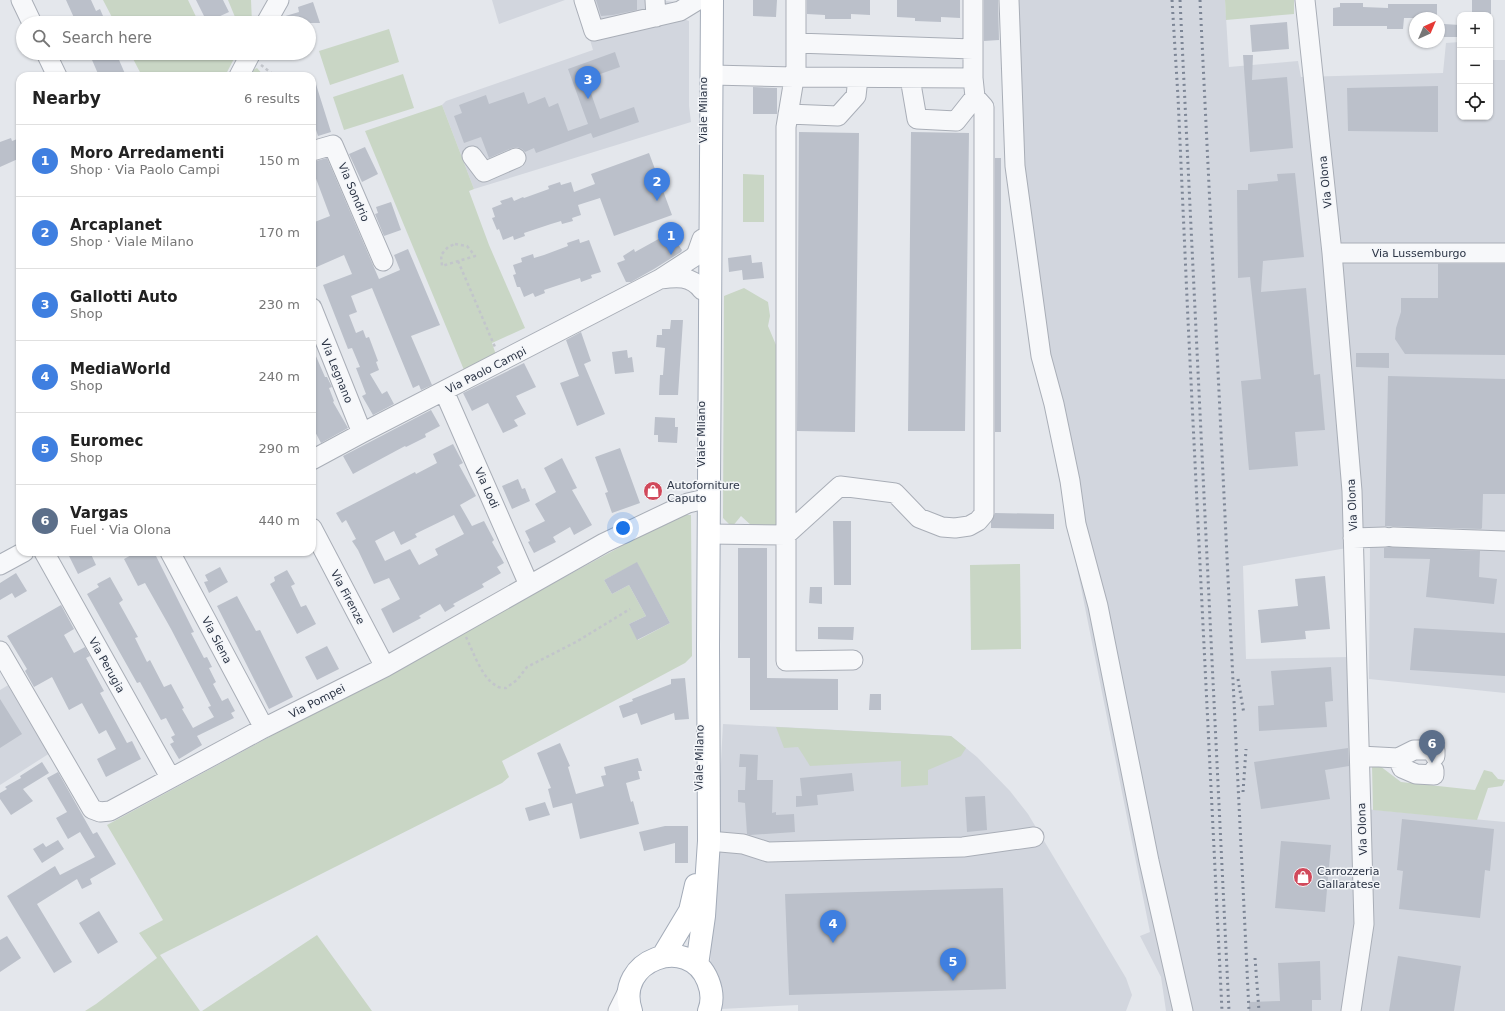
<!DOCTYPE html>
<html lang="en">
<head>
<meta charset="utf-8">
<style>
	body { margin:0; font-family:"DejaVu Sans",sans-serif; background:#f6f6f6; color:#222 }
	.controls { position:absolute; right:12px; top:12px; display:grid; overflow:hidden; border-radius:8px; box-shadow:0 1px 3px #0004 }
	.controls button { width:36px; height:36px; display:grid; place-items:center; padding:0; border:0; border-bottom:1px solid #e0e0e0; background:#fff; color:#222; font:20px sans-serif }
	.compass { position:absolute; left:1409px; top:12px; width:36px; height:36px; border-radius:50%; background:#fff; box-shadow:0 1px 3px #0004; rotate:44deg }
	.you { position:absolute; left:623px; top:528px; width:14px; height:14px; margin:-10px; border:3px solid #fff; border-radius:50%; background:#1a73e8; box-shadow:0 0 0 6px #1a73e833 }
	.badge { display:grid; place-items:center; width:26px; height:26px; border-radius:50%; background:#b45309; color:#fff; font-size:13px; font-weight:700 }
	.pin { position:absolute; translate:-50% -33px; filter:drop-shadow(0 1px 2px #0008) }
	.pin::after { content:''; position:absolute; top:21px; width:14px; height:12px; background:inherit; clip-path:polygon(0 0,100% 0,50% 100%) }
	.list { margin:0; padding:0; list-style:none }
	h2 { display:flex; justify-content:space-between; align-items:center; height:52px; margin:0; padding:0 16px; font-size:17px }
	h2 small { font-size:13px; font-weight:400; color:#767676 }
	.list li { display:grid; grid-template-columns:26px 1fr auto; gap:12px; align-items:center; box-sizing:border-box; height:72px; padding:0 16px; border-top:1px solid #e0e0e0 }
	.list b { display:block; font-size:15px; white-space:nowrap }
	.list p { margin:0; font-size:13px; white-space:nowrap; color:#767676 }
	.list em { font-size:13px; font-style:normal; color:#767676 }
	.icon { flex:none; width:22px; height:22px; fill:none; stroke:currentColor; stroke-width:2; stroke-linecap:round; stroke-linejoin:round }
	.map { position:relative; flex:none; width:1505px; height:1011px; overflow:hidden }
	.search { position:absolute; background:#fff; box-shadow:0 1px 3px #0004; left:16px; top:16px; width:300px; height:44px; display:flex; align-items:center; gap:10px; box-sizing:border-box; padding:0 14px; border-radius:22px; color:#767676; font-size:15px }
	.panel { position:absolute; background:#fff; box-shadow:0 1px 3px #0004; left:16px; top:72px; width:300px; height:484px; border-radius:12px }
	.map>svg:first-child { display:block }
</style>
</head>
<body>
<div class="map">
<svg width="1505" height="1011" viewBox="0 0 1505 1011">
	<rect width="100%" height="100%" fill="#e4e7ec"/>
	<path fill="#d2d6de" d="M492,0h73l-66,24z
		M578,0h88v1l18,2 -1,16 6,2v85l2,16 -217,67 -32,-84 4,-4 147,-51z
		M1001,0h224l4,67 69,-6 3,16 142,-4 3,-30 14,-1v75h30v-78h2l1,21h12v633l-136,-14 1,-135 -127,22 3,93 104,-2 5,151 150,14v189h-339l-5,-34 -21,-41 10,-4 -130,-649z
		M10,684l40,69 -50,32v-95z
		M723,724l228,12 26,21 33,34 18,23 98,164 6,17 -6,16h-328v-6l-77,4 -12,-24z"/>
	<path fill="#c9d6c5" fill-rule="evenodd" d="M103,0h85l11,23h-84z
		M228,0h23l1,23h-30l13,-6z
		M1225,0h69v14l-68,6z
		M389,29l10,33 -69,23 -11,-34z
		M130,53h107l-12,23h-83z
		M257,68l7,8h-15l3,-6z
		M403,74l11,34 -70,22 -11,-33z
		M442,105l32,84 -5,2 20,54 36,83 -33,15 4,12 -32,15 -99,-239z
		M743,174l21,1v47h-21z
		M744,288l24,14 2,14 -2,10 8,19 1,181h-25l-11,-10 -9,11 -9,-9 1,-222z
		M679,515h12l1,141 -7,7 -183,98 7,16 -7,6 -342,172 40,56h-115l11,-7 61,-46 -18,-25 24,-13 -56,-95zM637,563l33,60 -32,17 -9,-16 17,-8 -17,-31 -17,9 -8,-14z
		M1020,564l1,85 -50,1 -1,-85z
		M776,727l175,9 15,12 -5,8 -33,14v15l-27,2v-26l-91,5 -12,-19 -14,1z
		M1372,766h8l21,16 74,8 9,-20 8,2 6,7 7,1 -3,6 -14,2 -11,32 -104,-10z
		M317,935l55,76h-170z"/>
	<path fill="#bbc0ca" fill-rule="evenodd" d="M66,0h25l5,11 4,-2 6,14h-26l-2,-4 -3,1z
		M196,0h27l6,12 -22,10z
		M596,0h41v10l-24,5 -12,1z
		M753,0h24l-1,17 -23,-1z
		M807,0h63v15l-19,-1v5h-26v-4l-18,-1z
		M897,0h63v18l-19,-1v5l-26,-1v-3l-18,-1z
		M984,0h14l1,40 -15,1z
		M1472,0h19v15h-19z
		M313,2l7,21h-41l3,-6 17,-5 -1,-5z
		M1340,3h23v4l25,1v-4h49v14h-33l-1,11h-16v-3h-54v-18l7,-1z
		M1287,22l2,27 -37,3 -2,-27z
		M1444,24l16,1v12h-17z
		M615,52l5,15 -34,12 14,40 34,-12 5,15 -46,16 -2,-5 -55,20 -2,-5 -9,4 -3,-3 -5,-2 -5,1 -23,10 -8,-21 -17,6 -10,-27 8,-3 -3,-8 27,-10 3,9 35,-12 4,12 17,-7 4,10 9,-4 10,28 20,-7 -20,-55z
		M89,53h27l10,23h-27z
		M1243,55h10l-1,25 35,-3 6,71 -43,4z
		M314,78l17,54 -13,4 -6,-19v-38z
		M1438,86v46l-90,-1 -1,-43z
		M753,87l24,1v26h-24z
		M799,132l60,1 -4,299 -58,-1z
		M911,132l58,1 -4,298h-57z
		M11,138l1,3 8,-3v20l-20,9v-25z
		M365,147l13,27 -16,8 -13,-28z
		M649,153l23,62 -58,21 -14,-38 -22,7 3,10 -9,3 1,3 -11,3 -1,-3 -10,3 -27,9 1,3 -11,4 -1,-4 -10,4 -4,-11 -2,1 -5,-12 3,-1 -3,-9 10,-4 -2,-3 12,-4 2,4 9,-4 1,1 25,-9 -1,-3 12,-4 1,3 10,-3 3,10 21,-8 -4,-10z
		M327,158l52,121 21,-9 -6,-15 14,-6 32,76 -29,11 21,49 -11,5 -2,-5 -6,3 -41,-100 -21,8 6,16 -8,3 7,18 7,-3 3,8 3,-1 9,24 -2,1 3,8 -9,4 12,20 5,-3 7,13 -21,11 -11,-19 4,-2 -10,-26 4,-1 -8,-19 -4,1 -25,-64 29,-11 -8,-19 -32,14v-46l18,-7 -18,-48v-6z
		M995,158h6v274h-6z
		M1295,173l9,84 -41,4 -2,31 45,-4 8,87 6,-1 5,56 -30,2 3,34 -49,4 -8,-89 20,-2 -11,-102 -12,1 -1,-88h11v-6l30,-3 -1,-7z
		M391,202l10,28 -17,6 -9,-22 3,-1 -2,-6z
		M664,236l4,6 9,1 5,7 -1,2 -27,17 -23,13h-5l-9,-19 8,-3 -2,-4 11,-7 1,3z
		M579,239l1,4 9,-3 12,32 -10,3 1,3 -11,4 -1,-4 -36,12 1,3 -10,4 -2,-4 -9,4 -4,-10h-3l-4,-12 3,-1 -3,-9 9,-3 -1,-4 12,-4 1,4 10,-3 24,-9 -1,-3z
		M751,255l1,8 10,-1 2,16 -21,2 -1,-10 -13,2 -1,-14z
		M1438,264h67v91l-100,-1 -10,-15 1,-11 5,-16v-14h37z
		M671,320h12l-5,75h-19l1,-20h3l2,-27 -9,-1 1,-12h5v-6h8z
		M581,332l10,29 -7,3 21,50 -28,12 -17,-43 19,-7 -13,-36z
		M312,347l13,30h2l5,10 -3,1 5,13 -1,1 15,26 -27,15 -9,-17z
		M627,350l1,8 4,-1 2,15 -19,2 -3,-22z
		M1356,353h33v15l-33,-1z
		M524,363l12,24 -20,9 10,18 -12,6 4,6 -15,7 -15,-30 -16,8 -9,-18z
		M1388,376l117,3v115h-22l-1,34 -1,1 -96,-3z
		M431,410l9,16 -15,8 1,3 -20,10 -1,-1 -52,28 -10,-18z
		M655,417l20,1v9h3l-1,16 -19,-1v-7h-4z
		M453,444l10,19 -4,2 17,31 -16,9 12,21 12,-5 10,19 -2,2 12,21 -7,4 4,6 -19,11 2,3 -31,17 2,2 -10,6 -5,-8 -21,12 2,2 -28,15 -12,-24 19,-10 -11,-21 -15,6 -16,-34 -6,-9 4,-2 -10,-19 -4,3 -6,-10 79,-41 1,2 21,-11 -4,-9zM454,515l10,19 -29,15 3,6 -19,10 -9,-16 -25,12 -10,-20 19,-10 7,14 16,-8 -2,-3z
		M620,448l20,55 -28,10 -7,-20 3,-1 -13,-35z
		M562,458l15,30 -5,2 20,35 -18,10 -4,-8 -17,10 3,5 -22,11 -6,-11 2,-1 -5,-10 20,-10 -10,-17 21,-12 -12,-24z
		M518,479l4,10 3,-1 5,13 -18,8 -10,-23z
		M995,513l59,1v15l-63,-1v-6z
		M833,521h18v64h-17z
		M1389,547l91,4 -1,26 18,2 -3,25 -68,-7 4,-38 -46,-1v-10z
		M738,548h29v130l71,1v31h-88v-52h-12z
		M67,552h23l6,13 -18,9z
		M137,552h17l40,80 -3,1 13,25 3,-1 5,10 -3,1 7,14 -3,2 9,17 6,-3 7,13 -4,2 3,5 -37,18 5,9 -23,14 -9,-15 4,-2 -3,-5 4,-2 -9,-17 -5,2 -21,-38 -3,1 -50,-89 12,-7 -2,-3 13,-7 13,23 -4,3 19,34 -3,1 12,24 3,-2 14,27 7,-3 13,24 -2,1 11,19 21,-11 -6,-10 3,-1 -40,-77 -26,-46 -7,3 -14,-27z
		M637,562l33,61 -33,17 -8,-16 17,-8 -17,-31 -17,9 -8,-14z
		M220,567l8,15 -19,11 -5,-11 4,-1 -3,-6z
		M287,570l8,14 -4,2 10,21 5,-2 10,19 -19,10 -27,-50 5,-3 -1,-4z
		M16,573l11,18 -12,7 -3,-5 -12,7v-17z
		M1325,576l5,53 -25,2 1,8 -45,4 -3,-33 40,-4 -3,-27z
		M810,587h12v17l-13,-1z
		M237,596l19,35 4,-1 33,67 -24,12 -52,-103z
		M61,605l13,24 -10,6 10,18 11,-6 5,9 -4,2 18,33 -4,2 27,50 5,-2 9,18 -35,18 -9,-18 19,-10 -10,-19 -7,4 -17,-31 -13,7 -17,-33 -18,10 -9,-16 2,-2 -20,-33z
		M818,627h36l-1,13 -35,-1z
		M1414,628l91,5v43l-95,-6z
		M327,646l12,23 -22,11 -12,-23z
		M1331,667l2,34 -8,1 2,25 -68,4 -1,-25 16,-1 -3,-34z
		M685,678l4,41 -14,1 -1,-7 -33,12 -4,-12 -14,5 -4,-12 14,-5 -1,-2 39,-15v-5z
		M870,694h11v16h-12z
		M0,699l22,35 -22,14z
		M560,743l10,23 -2,1 8,27 28,-8 -3,-10 5,-1 -2,-8 34,-9 4,13h-4l2,8 -14,4 5,19 2,-1 6,23 -59,15 -8,-36 -19,5 -5,-19 3,-1 -14,-35z
		M1348,748l1,18 -24,4 5,29 -69,10 -7,-47z
		M740,754l18,1 -1,25h16l-1,33 4,-1v3l18,-1 1,18 -45,3 -3,-1 -2,-31 -7,-1v-12h7l1,-23h-7z
		M42,762l7,11 -26,16 10,12 -22,14 -11,-16v-6l7,-4 -2,-2 16,-9 -1,-2z
		M58,772l35,62 4,-2 19,32 -26,15 2,5 -10,5 -5,-10 -40,25 35,58 -18,11 -47,-77 48,-30 5,9 35,-18 -15,-25 -12,7 -12,-21 11,-6 -20,-34z
		M852,773l2,18 -37,4 1,10 -22,2v-11h6l-2,-18z
		M985,796l2,34 -20,2 -2,-35z
		M545,802l5,13 -21,6 -4,-13z
		M1402,819l92,10 -4,42 -5,-1 -5,48 -81,-9 4,-38 -6,-1z
		M665,826h23v37h-13v-20l-31,8 -5,-19z
		M58,840l6,9 -22,14 -9,-14 10,-6 3,4z
		M1281,841l50,4 -6,67 -50,-4z
		M1003,888l3,101 -217,6 -4,-101z
		M99,911l19,31 -20,12 -19,-31z
		M7,936l14,22 -21,14v-32z
		M1398,956l63,10 -7,45h-65z
		M1320,961l1,39h-9v11h-63v-9l31,-1 -2,-38z"/>
	<g fill="none" stroke-linecap="round" stroke-linejoin="round">
		<g stroke="#a9aeb7" stroke-width="21">
			<path id="minor" d="M21,0l11,23
				M584,0l10,31 86,-20 18,-11
				M655,0l1,17
				M796,0v67l-10,60v534l67,-1
				M1009,0l6,166 26,190 13,48 16,77 6,43 22,82 51,255 34,150
				M1305,0l27,253 20,238 12,433 -13,87
				M266,23l13,-23
				M796,43l177,6
				M46,53l11,23
				M712,75l82,2 179,1
				M239,76l12,-23
				M910,78l7,41 39,2 19,-24
				M788,114l50,2 18,-20 2,-18
				M312,151l21,-6 50,116
				M472,156l12,16 32,-14
				M1332,253h173
				M660,279c16,-2 31,-4 42,11
				M312,308l50,125
				M444,391l85,194
				M312,460l50,-27 298,-154 34,-22 3,-4 5,-14
				M312,528l73,139
				M709,534l77,1 54,-49 55,7 24,25 23,9 13,1 14,-2 9,-5 6,-7v-407l-9,-10 -2,-19v-78
				M1393,537l112,4
				M1353,538l32,-1
				M44,552l126,225
				M170,552l94,176
				M0,565l24,-13
				M0,651l92,158 8,3 10,-1 154,-83 121,-61 219,-124 84,-40 13,-3
				M1360,756l38,2
				M1434,770v5l-18,-1 -14,-6 -4,-10 16,-8h21v6
				M709,841l34,3 25,8 195,-5 71,-10
				M618,1011l10,-20"/>
		</g>
		<g stroke="#a3abb8" stroke-width="24">
			<path id="major" d="M663,956l27,-45 6,-26
				M697,965l7,-49 5,-75 -1,-195 4,-646
				M631,1011c-17,-51 58,-78 77,-30 4,10 5,20 1,30"/>
		</g>
		<path stroke="#c2c5cb" stroke-width="2.5" stroke-dasharray="3 3" stroke-linecap="butt" d="M261,65l14,11
			M455,244l12,2 8,10 -33,10 -1,-11 7,-8z
			M458,261l37,86
			M466,637c7,14 16,42 31,49 2,2 7,2 9,2l11,-8 10,-13 49,-25 54,-33"/>
		<use href="#minor" stroke="#f7f8fa" stroke-width="19"/>
		<use href="#major" stroke="#fff" stroke-width="22"/>
		<path stroke="#7d8696" stroke-width="3" stroke-dasharray="2 4" stroke-linecap="butt" d="M1172,0l6,97 10,223 34,691
			M1180,0l49,1011
			M1200,0l49,1011
			M1238,679l6,35
			M1243,792l3,-43
			M1255,958l4,53"/>
	</g>
	<defs>
		<g id="shop-disc" transform="scale(1)"><circle r="9.5" fill="#d1495b" stroke="#f4f6f9"/><path d="M-5-2.5h2.3a2.7 3.5 0 0 1 5.4 0H5L5.5 6h-11ZM-1.5-2.5h3a1.5 2.3 0 0 0-3 0Z" fill="#fff"/></g>
	</defs>
	<g fill-rule="evenodd">
		<use href="#shop-disc" x="653" y="491"/>
		<use href="#shop-disc" x="1303" y="877"/>
	</g>
	<g text-anchor="middle" stroke-width="3" stroke-linejoin="round" paint-order="stroke">
		<g font-size="11" fill="#2b3445" stroke="#f4f6f9">
			<text transform="translate(703 110) rotate(-90)" y="4">Viale Milano</text>
			<text transform="translate(1325 182) rotate(-96)" y="4">Via Olona</text>
			<text transform="translate(354 192) rotate(67)" y="4">Via Sondrio</text>
			<text x="1419" y="257">Via Lussemburgo</text>
			<text transform="translate(486 370) rotate(-27)" y="4">Via Paolo Campi</text>
			<text transform="translate(337 371) rotate(68)" y="4">Via Legnano</text>
			<text transform="translate(701 434) rotate(-90)" y="4">Viale Milano</text>
			<text transform="translate(487 488) rotate(66)" y="4">Via Lodi</text>
			<text transform="translate(1352 505) rotate(-93)" y="4">Via Olona</text>
			<text transform="translate(348 597) rotate(62)" y="4">Via Firenze</text>
			<text transform="translate(217 640) rotate(62)" y="4">Via Siena</text>
			<text transform="translate(107 665) rotate(61)" y="4">Via Perugia</text>
			<text transform="translate(317 701) rotate(-27)" y="4">Via Pompei</text>
			<text transform="translate(699 758) rotate(-89)" y="4">Viale Milano</text>
			<text transform="translate(1362 829) rotate(-92)" y="4">Via Olona</text>
		</g>
		<g font-size="11" fill="#2b3445" stroke="#f4f6f9" text-anchor="start">
			<text x="667" y="489">Autoforniture<tspan x="667" dy="13">Caputo</tspan></text>
			<text x="1317" y="875">Carrozzeria<tspan x="1317" dy="13">Gallaratese</tspan></text>
		</g>
	</g>
</svg>
<div class="controls">
<button>+</button>
<button>−</button>
<button><svg class="icon" aria-label="locate" viewBox="0 0 24 24"><circle cx="12" cy="12" r="6"/><path d="M12 2v4M12 18v4M2 12h4M18 12h4"/></svg></button>
</div>
<svg class="compass" viewBox="-18 -18 36 36"><path d="M0-13l5 13h-10z" fill="#e53935"/><path d="M0 13l5-13h-10z" fill="#767676"/></svg>
<div class="you"></div>
<div class="pin badge" style="left:671px;top:255px;background:#3f7fe0">1</div>
<div class="pin badge" style="left:657px;top:201px;background:#3f7fe0">2</div>
<div class="pin badge" style="left:588px;top:99px;background:#3f7fe0">3</div>
<div class="pin badge" style="left:833px;top:943px;background:#3f7fe0">4</div>
<div class="pin badge" style="left:953px;top:981px;background:#3f7fe0">5</div>
<div class="pin badge" style="left:1432px;top:763px;background:#5c6f8a">6</div>
<div class="search"><svg class="icon" aria-label="search" viewBox="0 0 24 24"><circle cx="10" cy="10" r="6"/><path d="M15 15l6 6"/></svg>Search here</div>
<section class="panel">
<h2>Nearby<small>6 results</small></h2>
<ul class="list">
<li><span class="badge" style="background:#3f7fe0">1</span><div><b>Moro Arredamenti</b><p>Shop · Via Paolo Campi</p></div><em>150 m</em></li>
<li><span class="badge" style="background:#3f7fe0">2</span><div><b>Arcaplanet</b><p>Shop · Viale Milano</p></div><em>170 m</em></li>
<li><span class="badge" style="background:#3f7fe0">3</span><div><b>Gallotti Auto</b><p>Shop</p></div><em>230 m</em></li>
<li><span class="badge" style="background:#3f7fe0">4</span><div><b>MediaWorld</b><p>Shop</p></div><em>240 m</em></li>
<li><span class="badge" style="background:#3f7fe0">5</span><div><b>Euromec</b><p>Shop</p></div><em>290 m</em></li>
<li><span class="badge" style="background:#5c6f8a">6</span><div><b>Vargas</b><p>Fuel · Via Olona</p></div><em>440 m</em></li>
</ul>
</section>
</div>
</body>
</html>
